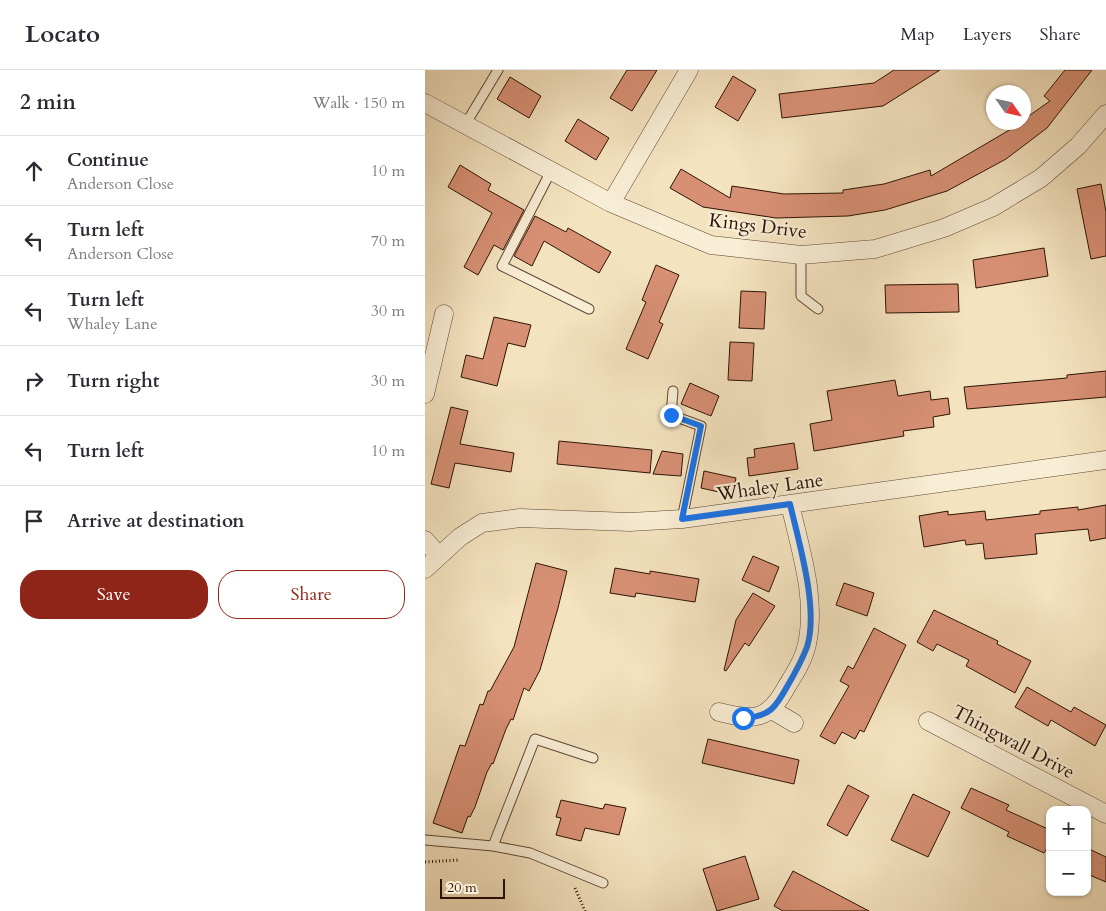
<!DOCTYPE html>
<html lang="en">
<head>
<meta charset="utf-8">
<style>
	body { margin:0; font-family:Cardo,serif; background:#f2f2f3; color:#2b2b33 }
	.controls { position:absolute; right:15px; bottom:15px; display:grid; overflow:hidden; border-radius:10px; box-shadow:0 1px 4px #0004 }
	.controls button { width:45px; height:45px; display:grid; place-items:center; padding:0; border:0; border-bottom:1px solid #e1e1e2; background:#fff; color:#2b2b33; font:25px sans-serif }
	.compass { position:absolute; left:561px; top:15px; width:45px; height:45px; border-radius:50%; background:#fff; box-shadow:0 1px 4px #0004; rotate:124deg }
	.scale { position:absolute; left:15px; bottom:12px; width:65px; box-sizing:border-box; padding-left:5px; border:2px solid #2e1305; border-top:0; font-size:14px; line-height:18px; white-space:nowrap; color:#2e1305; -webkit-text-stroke:4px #f8edd5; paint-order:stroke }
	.stop { position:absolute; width:15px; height:15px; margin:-11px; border:4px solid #1a73e8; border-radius:50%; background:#fff }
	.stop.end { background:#1a73e8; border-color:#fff; box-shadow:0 1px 5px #0008 }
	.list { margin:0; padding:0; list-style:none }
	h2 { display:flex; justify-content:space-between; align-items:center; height:65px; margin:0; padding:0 20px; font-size:21px }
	h2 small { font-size:16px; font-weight:400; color:#7c7c81 }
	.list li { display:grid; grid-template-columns:32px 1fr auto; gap:15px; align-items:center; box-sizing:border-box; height:70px; padding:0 20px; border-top:1px solid #e1e1e2 }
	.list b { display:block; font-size:19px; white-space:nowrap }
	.list p { margin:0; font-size:16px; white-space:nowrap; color:#7c7c81 }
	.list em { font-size:16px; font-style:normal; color:#7c7c81 }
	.actions { display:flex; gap:10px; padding:15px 20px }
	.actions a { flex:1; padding:11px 0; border:1px solid #8f2418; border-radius:20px; text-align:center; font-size:18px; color:#8f2418 }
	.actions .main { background:#8f2418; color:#fff }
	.icon { flex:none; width:28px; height:28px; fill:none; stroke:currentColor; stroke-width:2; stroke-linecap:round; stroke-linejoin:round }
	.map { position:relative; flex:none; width:681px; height:841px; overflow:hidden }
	header { display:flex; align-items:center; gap:30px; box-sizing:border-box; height:70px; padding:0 25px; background:#fff; border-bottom:1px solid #e1e1e2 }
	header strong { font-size:24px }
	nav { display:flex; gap:28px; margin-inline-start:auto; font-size:18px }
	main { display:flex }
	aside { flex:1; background:#fff }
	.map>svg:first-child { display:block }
</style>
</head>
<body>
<header>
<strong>Locato</strong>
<nav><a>Map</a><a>Layers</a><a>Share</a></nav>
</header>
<main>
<aside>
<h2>2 min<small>Walk · 150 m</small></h2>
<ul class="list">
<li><svg class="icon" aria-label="ahead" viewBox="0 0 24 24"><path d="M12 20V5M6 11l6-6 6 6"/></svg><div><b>Continue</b><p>Anderson Close</p></div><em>10 m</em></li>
<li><svg class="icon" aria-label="left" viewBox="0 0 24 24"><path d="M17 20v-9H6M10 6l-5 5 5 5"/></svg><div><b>Turn left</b><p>Anderson Close</p></div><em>70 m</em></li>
<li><svg class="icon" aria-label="left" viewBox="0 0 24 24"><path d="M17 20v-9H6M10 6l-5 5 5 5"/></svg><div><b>Turn left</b><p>Whaley Lane</p></div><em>30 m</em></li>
<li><svg class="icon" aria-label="right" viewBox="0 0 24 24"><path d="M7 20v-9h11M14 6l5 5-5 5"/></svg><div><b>Turn right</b></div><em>30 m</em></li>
<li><svg class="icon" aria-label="left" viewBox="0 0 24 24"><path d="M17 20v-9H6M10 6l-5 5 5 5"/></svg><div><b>Turn left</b></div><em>10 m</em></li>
<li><svg class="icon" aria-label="arrive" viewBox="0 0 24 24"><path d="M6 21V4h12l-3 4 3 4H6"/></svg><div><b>Arrive at destination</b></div></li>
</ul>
<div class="actions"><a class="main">Save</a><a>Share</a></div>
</aside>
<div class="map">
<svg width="681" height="841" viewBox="0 0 681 841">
	<rect width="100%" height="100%" fill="#f4e3bf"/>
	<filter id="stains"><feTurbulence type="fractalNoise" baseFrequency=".004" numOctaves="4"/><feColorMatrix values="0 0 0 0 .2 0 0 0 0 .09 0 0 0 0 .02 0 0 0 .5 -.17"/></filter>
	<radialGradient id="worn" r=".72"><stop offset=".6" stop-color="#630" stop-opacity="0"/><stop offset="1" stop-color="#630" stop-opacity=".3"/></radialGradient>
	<path fill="#d79074" stroke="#2e1305" d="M202,0h30l-25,41 -22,-13z
		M469,0h46l-57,36 -101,12 -3,-24 95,-11z
		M640,0h27l-45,58 -41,31 -59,32 -62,19 -37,6 -72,2 -73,-11 -33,-19 11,-19 49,29 2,-12 52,8 59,-1v-3l41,-6 46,-14 1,6 92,-54v-2l27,-19 -6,-5z
		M308,6l23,14 -18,31 -23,-14z
		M85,7l31,19 -12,22 -32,-19z
		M153,49l31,19 -13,22 -31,-19z
		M35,95l31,19 -3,6 36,20 -21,40 -9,-5 -16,30 -14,-8 28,-54 -44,-26z
		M676,114l5,28v44l-15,3 -14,-70z
		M110,146l31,16 2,-4 43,24 -12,21 -55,-32 -12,25 -18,-10z
		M619,178l4,28 -72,12 -3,-28z
		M231,195l23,10 -20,47 4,2 -15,35 -22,-10 20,-47 -4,-2z
		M533,214l1,28 -73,1 -1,-28z
		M316,221l25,1 -2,37 -25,-1z
		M69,247l37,8 -6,22 -17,-4 -11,43 -36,-9 5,-22 17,4z
		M305,272l24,1 -2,38 -24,-1z
		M681,301v26l-139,12 -3,-22 103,-9v-3z
		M470,310l3,16 32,-5 1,9 17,-2 2,16 -17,3 1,10 -31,4 1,5 -90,15 -4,-27 22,-4 -5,-29z
		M265,313l29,13 -8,20 -30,-12z
		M26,337l17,4 -8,33 54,9 -3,19 -56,-9 -6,25 -18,-4z
		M134,371l93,9 -2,23 -93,-9z
		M369,373l4,26 -49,7 -2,-18 8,-1 -1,-8z
		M237,381l21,3 -2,22 -28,-2z
		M279,401l32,7 -4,17 -31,-7z
		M681,435v33l-16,3 -2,-12 -53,5 2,20 -52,5 -2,-16 -17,2 -1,-5 -41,7 -5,-31 29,-5v4l37,-4 1,9 54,-6v-3l38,-4v3z
		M328,486l26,11 -10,25 -27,-12z
		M111,493l31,8 -9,37 -18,62 -11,21 -5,-3 -11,32 -2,-1 -5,10 -13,35 -1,-1 -5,9 -12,35 -5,10 -2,-1 -6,17 -29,-10 27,-78 5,1 15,-42 3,1 5,-14h2l24,-44z
		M190,498l35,6v-3l49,8 -4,23 -59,-9 -1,4 -25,-4z
		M419,513l30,10 -7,23 -31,-11z
		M328,523l22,13 -26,40 -4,-3 -19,28 -2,-1 12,-50z
		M509,540l64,31 -1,3 34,17 -16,32 -49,-27 3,-6 -32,-16 -4,7 -16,-9z
		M449,558l32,17 -42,87 -4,-2 -5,9 -13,-7 -7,12 -15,-8 29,-50 -9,-5 8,-15 5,3z
		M602,617l44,25 3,-5 32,18 -11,21 -44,-26 -3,6 -33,-19z
		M283,669l91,21 -5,24 -92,-21z
		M423,715l21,11 -22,40 -20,-11z
		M546,718l38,17 -3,5 44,20v13l-6,10 -37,-17 2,-4 -48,-24z
		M488,724l37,18 -22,45 -37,-17z
		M136,730l42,9 2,-5 21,4 -7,27 -34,-7 -4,13 -25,-6 5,-17 -5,-1z
		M662,778l19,9v25l-19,-8z
		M320,786l14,43 -42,12 -14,-42z
		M368,801l76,40h-86l-9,-5z"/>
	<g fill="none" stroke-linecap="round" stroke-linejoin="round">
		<g stroke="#604734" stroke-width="11">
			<path id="lane" d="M40,55l33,-55
				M126,101l-49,95 87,43
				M376,185v41l17,13
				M248,321l-2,24 30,11 -19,93
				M0,770l68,6 42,-107 58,19
				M68,776l37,7 73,30"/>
		</g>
		<g stroke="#604734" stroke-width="19">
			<path id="street" d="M0,33l186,100 100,42 90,10 74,-6 69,-21 49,-21 48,-29 37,-32 28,-32
				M186,133l78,-133
				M0,324l19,-80
				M0,470l14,16
				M0,499l35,-32 22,-14 38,-5 110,4 52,-3 424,-59
				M347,640l22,13
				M294,642c36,9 49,9 68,-26 8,-13 17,-27 20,-42 10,-46 -7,-95 -17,-140
				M503,651l178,93"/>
		</g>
		<path stroke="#2e1305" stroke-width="3" stroke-dasharray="1 2.5" stroke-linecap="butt" d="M0,792l34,-2
			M150,818l10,23"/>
		<use href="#lane" stroke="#f8edd5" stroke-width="9"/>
		<use href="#street" stroke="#f8edd5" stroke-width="18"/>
	</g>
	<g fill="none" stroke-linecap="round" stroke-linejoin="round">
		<path stroke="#1a73e8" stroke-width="6" d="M246,345l30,11 -19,93 108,-15c9,39 29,105 17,143 -5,13 -12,26 -19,38 -12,22 -18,32 -45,33"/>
	</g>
	<g text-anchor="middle" stroke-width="4.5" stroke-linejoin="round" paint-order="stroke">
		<g font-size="19" fill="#2e1305" stroke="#f8edd5">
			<text transform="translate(333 155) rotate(7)" y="7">Kings Drive</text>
			<text transform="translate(345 416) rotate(-8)" y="7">Whaley Lane</text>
			<text transform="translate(589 671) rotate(28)" y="7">Thingwall Drive</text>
		</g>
	</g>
	<rect width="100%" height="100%" filter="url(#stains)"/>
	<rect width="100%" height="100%" fill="url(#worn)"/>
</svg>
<div class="controls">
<button>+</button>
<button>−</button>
</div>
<svg class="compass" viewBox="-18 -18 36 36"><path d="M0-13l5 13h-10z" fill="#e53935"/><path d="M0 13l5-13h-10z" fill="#7c7c81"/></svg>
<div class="scale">20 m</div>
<div class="stop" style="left:318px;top:648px"></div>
<div class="stop end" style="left:246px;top:345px"></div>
</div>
</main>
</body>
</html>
